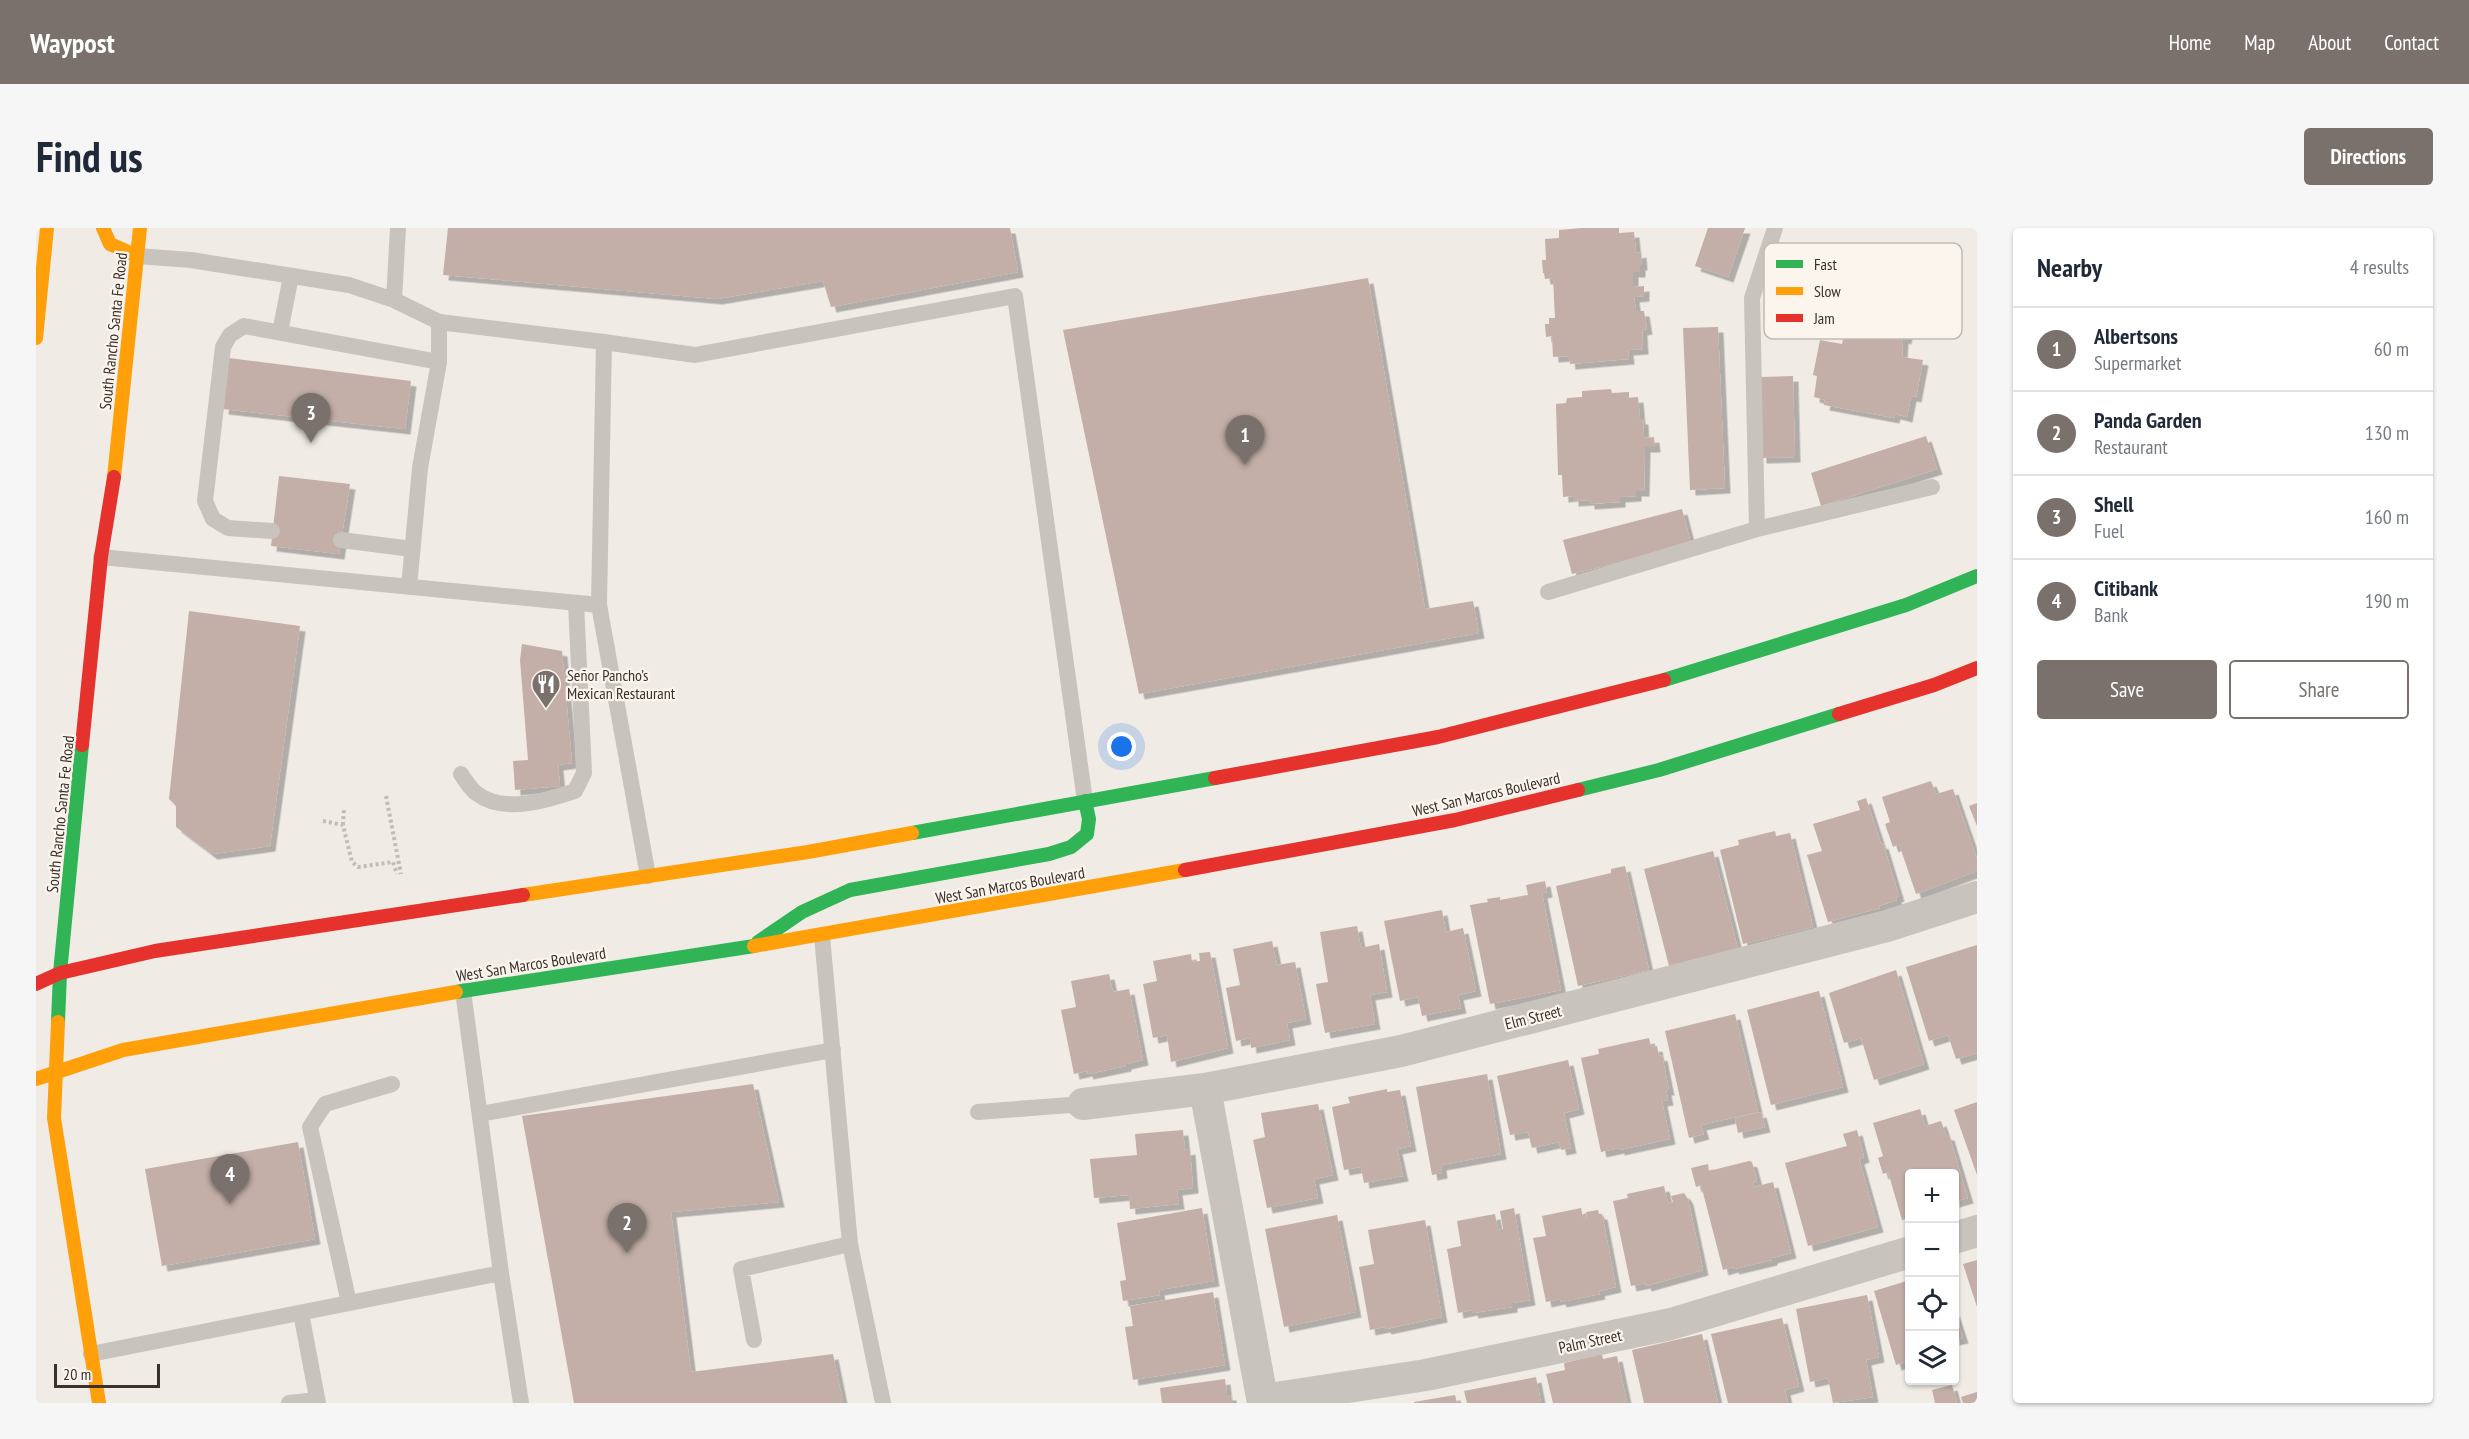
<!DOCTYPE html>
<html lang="en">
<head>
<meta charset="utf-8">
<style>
	body { margin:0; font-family:"PT Sans Narrow",sans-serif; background:#f6f6f7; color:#1f2937 }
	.controls { position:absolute; right:18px; bottom:18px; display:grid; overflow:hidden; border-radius:6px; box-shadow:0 2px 4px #0004 }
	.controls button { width:54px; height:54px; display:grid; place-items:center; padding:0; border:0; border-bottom:2px solid #e0e1e3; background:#fff; color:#1f2937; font:30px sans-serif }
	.scale { position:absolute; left:18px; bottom:15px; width:106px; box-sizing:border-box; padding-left:6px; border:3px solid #3b302b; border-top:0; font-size:16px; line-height:21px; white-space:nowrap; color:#3b302b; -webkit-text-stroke:4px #fbf5ee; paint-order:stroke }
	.you { position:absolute; left:1086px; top:519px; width:21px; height:21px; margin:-15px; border:4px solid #fff; border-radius:50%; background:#1a73e8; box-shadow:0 0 0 9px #1a73e833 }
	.badge { display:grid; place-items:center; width:39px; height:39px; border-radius:50%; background:#7a716c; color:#fff; font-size:20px; font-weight:700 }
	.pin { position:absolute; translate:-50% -50px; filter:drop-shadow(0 2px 3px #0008) }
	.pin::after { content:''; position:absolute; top:32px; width:21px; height:18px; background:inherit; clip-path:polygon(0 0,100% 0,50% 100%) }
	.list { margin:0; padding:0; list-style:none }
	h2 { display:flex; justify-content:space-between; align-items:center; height:78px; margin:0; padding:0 24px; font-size:26px }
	h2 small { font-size:20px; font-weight:400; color:#747a83 }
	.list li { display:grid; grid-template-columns:39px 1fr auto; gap:18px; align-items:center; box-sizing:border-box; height:84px; padding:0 24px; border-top:2px solid #e0e1e3 }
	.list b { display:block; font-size:22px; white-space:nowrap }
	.list p { margin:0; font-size:20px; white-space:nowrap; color:#747a83 }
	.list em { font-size:20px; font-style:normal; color:#747a83 }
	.actions { display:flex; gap:12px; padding:18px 24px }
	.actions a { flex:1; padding:14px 0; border:2px solid #7a716c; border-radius:6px; text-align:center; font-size:21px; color:#7a716c }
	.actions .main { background:#7a716c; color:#fff }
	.icon { flex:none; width:33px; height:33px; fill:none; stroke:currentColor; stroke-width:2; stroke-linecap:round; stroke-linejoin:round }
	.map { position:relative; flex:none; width:1941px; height:1175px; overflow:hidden; border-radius:6px }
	header { display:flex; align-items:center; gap:36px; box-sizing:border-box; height:84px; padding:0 30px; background:#7a716c; color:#fff }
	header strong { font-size:28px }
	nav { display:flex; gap:33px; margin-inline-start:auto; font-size:21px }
	.intro { display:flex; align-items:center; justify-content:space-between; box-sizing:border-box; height:144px; padding:0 36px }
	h1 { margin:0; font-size:42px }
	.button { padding:15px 27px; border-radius:6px; background:#7a716c; color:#fff; font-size:21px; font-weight:700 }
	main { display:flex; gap:36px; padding:0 36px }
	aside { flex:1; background:#fff; border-radius:6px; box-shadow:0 2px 4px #0004 }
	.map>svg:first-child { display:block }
</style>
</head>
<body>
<header>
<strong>Waypost</strong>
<nav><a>Home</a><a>Map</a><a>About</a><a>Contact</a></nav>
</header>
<div class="intro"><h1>Find us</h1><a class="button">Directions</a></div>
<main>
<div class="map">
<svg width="1941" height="1175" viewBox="0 0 1941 1175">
	<defs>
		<filter id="shadow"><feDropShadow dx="5.5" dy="5.5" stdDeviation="0" flood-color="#0004"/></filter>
	</defs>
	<rect width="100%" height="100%" fill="#f0ebe5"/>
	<path fill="#c3afa7" filter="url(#shadow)" d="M412,0h562l8,44 -187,35 -8,-26 -106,18 -274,-24z
		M1546,0h37v5l15,-1 2,21 5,-1 1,13h-2v7h-7v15l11,-1v10l-10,1 2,14h8l3,18 -5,1 1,19 -15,1 1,9 -59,5 -1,-8 -16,1 -1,-21 -6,1 -1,-13h4v-6h6l-2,-40 -8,1 -1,-6h-1l-1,-13h4l-1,-21 14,-1v-8z
		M1672,0h37l-17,49 -33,-11z
		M1819,26l70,13 -1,6 11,2 -3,19 4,2 -7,36 -21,-5 -2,12 -3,-1 -1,19 21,3 -7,37 -5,-1 -4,21 -12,-3 -1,4 -70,-13 1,-5 -11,-3 3,-21 -4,-1 7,-35 22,4 2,-10 -11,-2 3,-8 10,2 1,-11 -20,-4 7,-36 5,1 3,-20 12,2z
		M1332,50l57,331 48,-8 6,32 -340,61 -76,-364z
		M1682,99l7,161 -35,2 -7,-162z
		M193,130l182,23 -6,48 -182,-20z
		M1757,148l2,81 -34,1 -2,-81z
		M1575,161l1,4 17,-1v6l9,-1 2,22h3l1,19 10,-1 1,10h-10l-1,44h-8v5l-16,1v5l-31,2v-4l-16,1v-5l-10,1 -1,-22h-4l-2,-71 10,-1 1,-5 15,-1v-6z
		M1890,208l11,33 -116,37 -10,-33z
		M243,248l71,8 -11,70 -68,-8z
		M1646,281l9,35 -119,30 -9,-34z
		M153,383l111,15 -30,220 -58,8 -36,-27v-21l-7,-7z
		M486,416l40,7 10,112 -14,2 2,21 -45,4 -2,-29 15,-1 -8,-100z
		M1895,553l5,13 17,-5 24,70v12l-61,23 -17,-50 -6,3 -8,-23 5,-2 -8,-25z
		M1830,570l15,46 2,-1 16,53 -3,1 1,3 -18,6 1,2 -52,14 -21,-67 15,-4 -9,-27 47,-14 -3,-9z
		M1941,575v23l-8,-20z
		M1739,603l1,5 14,-3 23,94 -70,17 -23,-94 19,-5 -1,-5z
		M1677,623l25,98 -69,17 -25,-97z
		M1589,638l24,104 -71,16 -22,-100 55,-13v-4z
		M1509,653l2,11 -5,1 19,97 -71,14 -20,-99 18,-3 -1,-3 13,-2v3l28,-5 -2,-10z
		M1406,682l4,22 17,-4 13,63 -18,4 3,13 -39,8 -4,-19 -18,4 -16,-80z
		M1321,698l4,22 18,-4 8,48 -17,3 5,29 -50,9 -9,-49 12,-2 -8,-50z
		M1236,713l5,24 18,-3 11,57 -19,4 3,17 -39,8 -1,-10 -14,3 -10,-53 14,-3 -7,-36z
		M1941,717v108l-21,6 -8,-24 -19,6 -23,-74z
		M1174,724l18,96 -57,14 -4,-27 -14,3 -10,-54 14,-3 -4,-20 38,-7 1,8 8,-1 -1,-8z
		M1860,742l28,94 -50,16 -13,-42 -17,5 -15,-50z
		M1073,746l4,18 16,-3 14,71 -17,4v2l-38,8 -1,-3 -13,3 -13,-64 15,-3 -5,-26z
		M1783,763l24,96 -72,18 -24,-95z
		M1699,786l23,98 -57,13 3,9 -15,4 -24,-107z
		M1613,810l2,9 6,-1 2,10 3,-1 7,35h-3l2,10 -6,1 8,38 -51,11v-2l-18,4 -20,-94 18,-4 -1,-5z
		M1532,832l11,49 -15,4 7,35 -10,2 -2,-8 -27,6 -4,-16 -18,3 -13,-59z
		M1451,846l14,80 -60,11 1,8 -10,2 -16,-88z
		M717,856l26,118 -108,10 20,160 142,-18 10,49h-269l-52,-287z
		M1351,861v3l13,-2 11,56 -14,3 6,27 -39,7 -3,-16 -17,3 -12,-63 18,-4 -2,-6z
		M1941,874v73l-23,-65z
		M1282,876l15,71 -19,4 4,19 -51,10 -14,-68 12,-3 -4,-24z
		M1884,881l5,17 16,-5 5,14h3l19,63 -14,4v-28h-44v44l-8,2 -14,-48 -5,2 -5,-16 5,-2 -10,-33z
		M1725,884l4,15 -27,6 -3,-15z
		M1147,902l2,20 5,-1 3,39 -16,2 2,14 -49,5 -1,-14 -35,3 -4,-39 47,-4 -2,-21z
		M1821,902l7,27 -5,2 19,68 -70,19 -23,-83 62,-17 -4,-12z
		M262,914l17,97 -153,27 -17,-97z
		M1713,933l3,1 5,19 -4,1 1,5 19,-5 18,71 -19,5v2l-38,9 -1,-2 -10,3 -22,-85 -5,2 -5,-19 17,-4 1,7z
		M1628,958l4,17 5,-1 -2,-6 13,-3 4,6 15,71 -57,16 -1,-3 -14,3 -18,-85 15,-3 -1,-4z
		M1166,980l12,73 -55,9 1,5 -37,6 -3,-20 6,-1 -9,-57z
		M1478,980l16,92 -18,3v4l-39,6 -1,-3 -14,3 -11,-64 14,-3 -4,-25 38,-7 3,16 5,-1 -3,-18z
		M1545,980l2,10 4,-1 -1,-5 12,-2 1,4h3l14,73 -17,4 1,3 -39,8 -1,-3 -14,3 -13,-64 13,-2 -4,-20z
		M1301,987l19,97 -72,15 -19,-98z
		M1389,992l17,97 -56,12 -1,-2 -15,3 -11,-63 15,-3 -6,-34z
		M1941,1032v47l-14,-43z
		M1874,1052v80l-14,5 -22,-74z
		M1177,1064l12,73 -92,15 -8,-53 8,-1 -3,-20z
		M1831,1067l12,62 -13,3 7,37 -40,6 -5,-25 -18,4 -14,-73z
		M1918,1082l9,28 -9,2z
		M1746,1090l17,68 -14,4 3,13h-60l-17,-69z
		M1666,1106l16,69h-74l-12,-53z
		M1566,1126l1,5 14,-3 10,47h-74l-7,-29 19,-4 -1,-7z
		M1500,1149l5,26h-74l-3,-12z
		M1189,1151l2,16h4l1,8h-70l-2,-15z
		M1916,1157l5,18h-22l-3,-13z
		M1941,1164v11h-14l-2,-6z
		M1419,1167l2,8h-43v-1z"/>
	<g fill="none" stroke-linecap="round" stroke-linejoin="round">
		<path stroke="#c2bbb6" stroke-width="4" stroke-dasharray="3 3" stroke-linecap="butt" d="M350,568l15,78
			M287,593l20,4 9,37 6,5 35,-5 4,12
			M307,597l1,-17"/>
		<path stroke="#c9c3be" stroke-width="16" d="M1739,0l-23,70 5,231 175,-42
			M101,28l54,4 158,25 45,15 45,22 165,20
			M358,72l4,-72
			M244,104l11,-56
			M236,303l-44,-3 -15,-9 -8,-18 18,-154 7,-12 14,-9 195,36v-40
			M305,312l71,9
			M65,329l498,48 49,271
			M373,359l11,-119 19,-106
			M1512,364l209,-63
			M563,377l5,-263 91,13 320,-59 70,505
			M425,546c4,6 9,14 15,19 27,21 69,8 99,-2l9,-18 -8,-170
			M786,708l28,308 33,159
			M942,884l105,-8
			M444,886l353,-64
			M465,1045l20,130
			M313,1075l-39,-176 15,-23 67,-20
			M265,1085l17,90
			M718,1112l-13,-71 109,-25
			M55,1126l410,-81 -38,-282
			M253,1175l28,-3"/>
		<path stroke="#c9c3be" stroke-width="32" d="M1169,861l58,314
			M1047,876l122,-15 196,-38 486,-125 90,-29
			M1918,1010l23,-7
			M1227,1172l163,-25 245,-51 239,-72"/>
		<path stroke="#30b455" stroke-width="14" d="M1628,452l242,-75 71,-29
			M1542,562l81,-20 180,-56
			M876,605l303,-55
			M722,714l44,-30 48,-22 199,-36 22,-7 16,-13 2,-15 -4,-18
			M420,764l298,-46
			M22,794l2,-49 22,-228"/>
		<path stroke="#ff9f0a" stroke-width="14" d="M67,0l7,16 27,12
			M0,110l11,-110
			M78,249l26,-249
			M487,667l285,-43 104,-19
			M718,718l431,-76
			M22,794l-4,96 45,285
			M0,851l87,-29 333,-58"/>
		<path stroke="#e5322d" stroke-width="14" d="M1803,486l95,-29 43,-17
			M46,517l19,-188 13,-80
			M1179,550l223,-41 226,-57
			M1149,642l270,-50 123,-30
			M0,756l24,-11 95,-22 368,-56"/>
	</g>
	<defs>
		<g id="restaurant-pin" transform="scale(1.5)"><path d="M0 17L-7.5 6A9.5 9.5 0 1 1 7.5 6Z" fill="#7a716c" stroke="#fbf5ee"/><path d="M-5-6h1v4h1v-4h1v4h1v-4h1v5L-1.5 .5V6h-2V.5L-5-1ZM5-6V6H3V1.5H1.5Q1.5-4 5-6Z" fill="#fff"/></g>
	</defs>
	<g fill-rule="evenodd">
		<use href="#restaurant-pin" x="510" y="456"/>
	</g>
	<g text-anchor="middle" stroke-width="4.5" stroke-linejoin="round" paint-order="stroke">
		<g font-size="16" fill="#3b302b" stroke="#fbf5ee">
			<text transform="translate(77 103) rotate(-84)" y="6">South Rancho Santa Fe Road</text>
			<text transform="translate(1450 566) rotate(-13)" y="6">West San Marcos Boulevard</text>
			<text transform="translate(24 586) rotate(-84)" y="6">South Rancho Santa Fe Road</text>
			<text transform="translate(974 657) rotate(-10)" y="6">West San Marcos Boulevard</text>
			<text transform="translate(495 736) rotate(-9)" y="6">West San Marcos Boulevard</text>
			<text transform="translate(1497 789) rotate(-14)" y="6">Elm Street</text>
			<text transform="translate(1554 1113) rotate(-12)" y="6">Palm Street</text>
		</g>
		<g font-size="16" fill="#3b302b" stroke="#fbf5ee" text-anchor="start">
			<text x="531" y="453">Señor Pancho’s<tspan x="531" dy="18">Mexican Restaurant</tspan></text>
		</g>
	</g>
	<rect x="1728" y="15" width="198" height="96" rx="9" fill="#fbf5ee" stroke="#c1bab4" stroke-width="1.5"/>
	<rect x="1740" y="32" width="27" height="8" fill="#30b455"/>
	<rect x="1740" y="59" width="27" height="8" fill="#ff9f0a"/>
	<rect x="1740" y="86" width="27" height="8" fill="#e5322d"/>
	<g font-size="16" fill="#3b302b">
		<text x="1778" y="42">Fast</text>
		<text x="1778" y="69">Slow</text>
		<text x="1778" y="96">Jam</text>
	</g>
</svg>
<div class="controls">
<button>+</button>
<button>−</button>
<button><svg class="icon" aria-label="locate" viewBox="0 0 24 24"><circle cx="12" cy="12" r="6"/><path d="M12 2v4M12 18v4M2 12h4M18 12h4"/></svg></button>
<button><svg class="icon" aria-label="layers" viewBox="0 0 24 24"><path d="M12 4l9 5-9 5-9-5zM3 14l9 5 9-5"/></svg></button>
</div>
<div class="scale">20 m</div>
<div class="you"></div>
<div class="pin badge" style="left:1209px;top:237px">1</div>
<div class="pin badge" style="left:591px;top:1025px">2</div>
<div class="pin badge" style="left:275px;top:215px">3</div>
<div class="pin badge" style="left:194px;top:976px">4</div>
</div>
<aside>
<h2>Nearby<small>4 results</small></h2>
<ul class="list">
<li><span class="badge">1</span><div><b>Albertsons</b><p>Supermarket</p></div><em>60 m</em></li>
<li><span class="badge">2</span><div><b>Panda Garden</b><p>Restaurant</p></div><em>130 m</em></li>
<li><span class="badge">3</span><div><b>Shell</b><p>Fuel</p></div><em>160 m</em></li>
<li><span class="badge">4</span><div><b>Citibank</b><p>Bank</p></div><em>190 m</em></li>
</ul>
<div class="actions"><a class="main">Save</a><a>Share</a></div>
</aside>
</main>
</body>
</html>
